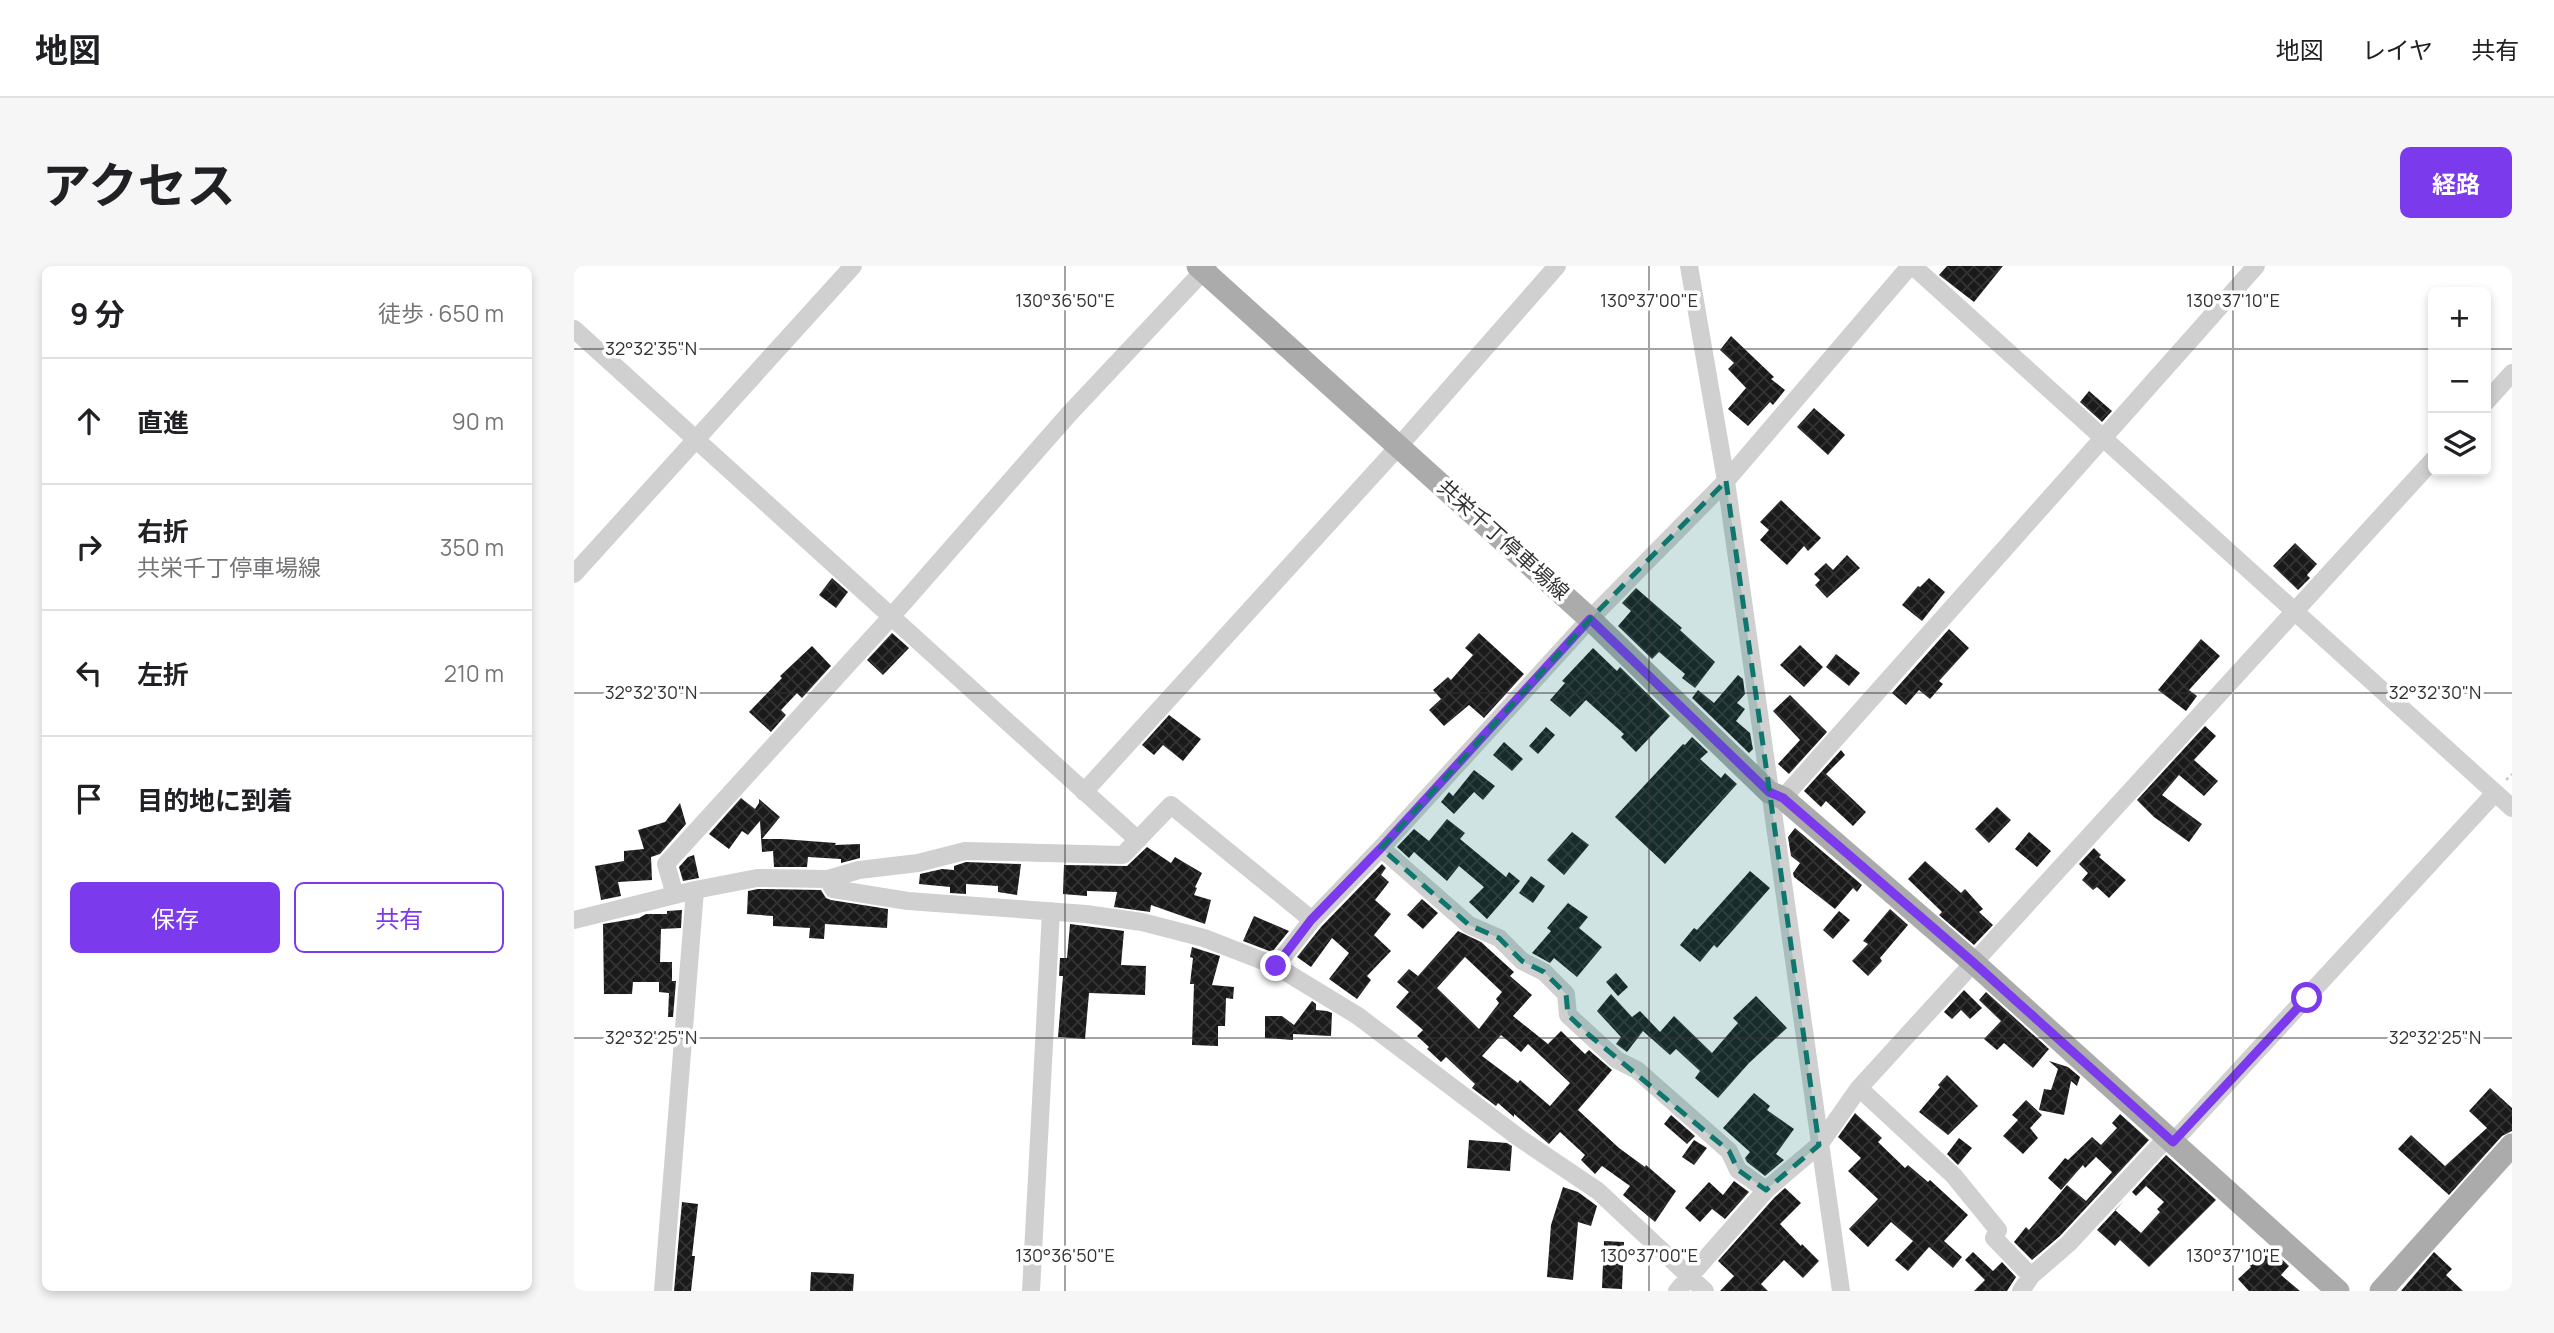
<!DOCTYPE html>
<html lang="ja">
<head>
<meta charset="utf-8">
<style>
	body { margin:0; font-family:Manrope,"Noto Sans JP",sans-serif; background:#f6f6f6; color:#202124 }
	.controls { position:absolute; right:21px; top:21px; display:grid; overflow:hidden; border-radius:10px; box-shadow:0 4px 10px #0003 }
	.controls button { width:63px; height:63px; display:grid; place-items:center; padding:0; border:0; border-bottom:2px solid #e0e0e0; background:#fff; color:#202124; font:35px sans-serif }
	.stop { position:absolute; width:21px; height:21px; margin:-16px; border:5px solid #7c3aed; border-radius:50%; background:#fff }
	.stop.end { background:#7c3aed; border-color:#fff; box-shadow:0 2px 7px #0008 }
	.list { margin:0; padding:0; list-style:none }
	h2 { display:flex; justify-content:space-between; align-items:center; height:91px; margin:0; padding:0 28px; font-size:30px }
	h2 small { font-size:23px; font-weight:400; color:#757577 }
	.list li { display:grid; grid-template-columns:46px 1fr auto; gap:21px; align-items:center; box-sizing:border-box; height:126px; padding:0 28px; border-top:2px solid #e0e0e0 }
	.list b { display:block; font-size:26px; white-space:nowrap }
	.list p { margin:0; font-size:23px; white-space:nowrap; color:#757577 }
	.list em { font-size:23px; font-style:normal; color:#757577 }
	.actions { display:flex; gap:14px; padding:21px 28px }
	.actions a { flex:1; padding:16px 0; border:2px solid #7c3aed; border-radius:10px; text-align:center; font-size:24px; color:#7c3aed }
	.actions .main { background:#7c3aed; color:#fff }
	.icon { flex:none; width:38px; height:38px; fill:none; stroke:currentColor; stroke-width:2; stroke-linecap:round; stroke-linejoin:round }
	.map { position:relative; flex:none; width:1938px; height:1025px; overflow:hidden; border-radius:10px }
	header { display:flex; align-items:center; gap:42px; box-sizing:border-box; height:98px; padding:0 35px; background:#fff; border-bottom:2px solid #e0e0e0 }
	header strong { font-size:33px }
	nav { display:flex; gap:38px; margin-inline-start:auto; font-size:24px }
	.intro { display:flex; align-items:center; justify-content:space-between; box-sizing:border-box; height:168px; padding:0 42px }
	h1 { margin:0; font-size:49px }
	.button { padding:18px 32px; border-radius:10px; background:#7c3aed; color:#fff; font-size:24px; font-weight:700 }
	main { display:flex; gap:42px; padding:0 42px }
	aside { flex:1; background:#fff; border-radius:10px; box-shadow:0 4px 10px #0003 }
	.map>svg:first-child { display:block }
</style>
</head>
<body>
<header>
<strong>地図</strong>
<nav><a>地図</a><a>レイヤ</a><a>共有</a></nav>
</header>
<div class="intro"><h1>アクセス</h1><a class="button">経路</a></div>
<main>
<aside>
<h2>9 分<small>徒歩 · 650 m</small></h2>
<ul class="list">
<li><svg class="icon" aria-label="ahead" viewBox="0 0 24 24"><path d="M12 20V5M6 11l6-6 6 6"/></svg><div><b>直進</b></div><em>90 m</em></li>
<li><svg class="icon" aria-label="right" viewBox="0 0 24 24"><path d="M7 20v-9h11M14 6l5 5-5 5"/></svg><div><b>右折</b><p>共栄千丁停車場線</p></div><em>350 m</em></li>
<li><svg class="icon" aria-label="left" viewBox="0 0 24 24"><path d="M17 20v-9H6M10 6l-5 5 5 5"/></svg><div><b>左折</b></div><em>210 m</em></li>
<li><svg class="icon" aria-label="arrive" viewBox="0 0 24 24"><path d="M6 21V4h12l-3 4 3 4H6"/></svg><div><b>目的地に到着</b></div></li>
</ul>
<div class="actions"><a class="main">保存</a><a>共有</a></div>
</aside>
<div class="map">
<svg width="1938" height="1025" viewBox="0 0 1938 1025">
	<defs>
		<pattern id="building-cross-hatch" width="8" height="8" patternUnits="userSpaceOnUse" patternTransform="scale(1.75)"><rect width="8" height="8" fill="#1a1a1a"/><path d="M0 0l8 8M0 8l8-8" fill="none" stroke="#333"/></pattern>
	</defs>
	<rect width="100%" height="100%" fill="#fff"/>
	<path fill="url(#building-cross-hatch)" fill-rule="evenodd" d="M1373,0h56l-29,36 -35,-27z
		M1157,70l43,41 -3,2 14,11 -12,15 -3,-3 -22,24 -20,-17 18,-21 -18,-19 6,-6 -14,-13z
		M1515,125l23,20 -10,11 -22,-20z
		M1240,142l31,27 -17,20 -31,-28z
		M1207,234l40,38 -13,13 -4,-5 -17,19 -27,-25 9,-10 -9,-8z
		M1721,277l22,21 -10,11 3,3 -12,12 -25,-24z
		M1273,289l13,13 -33,30 -12,-13 5,-5 -6,-6 12,-11 7,7z
		M258,312l16,14 -12,16 -17,-13z
		M1355,312l16,14 -23,29 -20,-16 16,-19 2,1z
		M1062,322l46,40 -2,2 35,32 -20,26 -13,-10 3,-4 -26,-22 -7,7 -34,-33 13,-15 -9,-8z
		M1375,363l20,19 -30,33 4,3 -13,15 -11,-9 -13,15 -14,-12z
		M318,367l17,15 -26,27 -16,-15z
		M905,367l45,41 -40,44 -15,-13 -25,21 -15,-16 12,-11 -8,-9 15,-13 3,3 22,-25 -8,-7z
		M1627,373l19,17 -31,34 8,6 -11,15 -28,-21z
		M1226,379l23,22 -19,20 -24,-22z
		M238,380l19,20 -29,32 -5,-5 -16,17 5,5 -15,17 -22,-20 33,-34 -2,-2z
		M1019,382l24,23 3,-4 50,49 -34,36 -15,-15 3,-3 -38,-34 -16,17 -20,-17 15,-17 -3,-2z
		M1262,388l24,19 -11,13 -23,-19z
		M1164,409l5,4 2,15 -8,9 8,6 -9,12 14,12 3,16 -4,4 -57,-55 6,-8 16,13z
		M1216,429l37,37 -38,42 -11,-10 22,-24 -27,-29z
		M595,449l32,24 -18,22 -20,-16 -9,10 -12,-10z
		M1631,460l11,10 -22,24 24,21 -14,15 -25,-21 -17,20 40,29 -13,18 -35,-25 -17,-17z
		M972,461l9,8 -17,19 -9,-8z
		M1118,471l16,15 -8,7 21,19 4,-5 12,11 -72,80 -50,-47 68,-73 2,1z
		M930,476l19,17 -11,12 -19,-16z
		M1267,484l4,5 -19,19 40,38 -13,14 -27,-25 -5,6 -17,-16z
		M900,504l21,16 -12,14 -9,-8 -20,22 -13,-12 8,-10 4,4z
		M167,532l14,11 4,-6v-4l21,18 -18,22h20l54,4 -1,2 25,-1v14l-19,5v-4l-33,-2 -1,10h-33l-1,-16 -11,1 -2,-31 -12,14 -6,-4 -13,18 -20,-15z
		M106,537l6,21 -26,30 -9,3 1,23 -34,2 3,14 -20,4 -6,-34 29,-5v-10l20,-2 -6,-19 27,-8z
		M1423,541l14,13 -22,23 -14,-14z
		M873,553l18,14 -5,6 46,38 3,-5 11,9 -33,38 -18,-17 15,-15 -25,-21 -12,15 -33,-29 -5,6 -12,-11 17,-18 15,12z
		M1221,562l67,57 -5,7 -4,-4 -18,21 -41,-32 -1,-4 7,-10 -9,-7 -3,-19z
		M998,566l17,13 -25,30 -17,-15z
		M1455,566l22,19 -14,16 -22,-18z
		M573,581l24,16 4,-6 27,16 -7,14 2,1 -3,7 17,5 -6,24 -54,-19 -1,7 -36,-5 3,-15 -30,-1v5l-24,-2 1,-29 63,1z
		M1520,582l7,7 -2,2 27,23 -17,18 -12,-11 -4,3 -11,-10 6,-7 -9,-9z
		M120,589l5,23 -16,3 -4,-14 9,-10z
		M1351,595l36,32 4,-4 18,20 -4,3 14,13 -19,20 -35,-30 3,-3 -34,-33z
		M392,596l55,2 -4,31 -19,-3v-6l-32,-2v10l-16,-1v-6l-31,-3 1,-10 22,-5 12,1v-4z
		M808,598l4,4 -5,7 8,7 -14,18 16,14 -17,21 17,16 -24,25 4,4 -14,19 -28,-20 20,-26 -17,-15 -21,29 -14,-10 24,-30z
		M1176,605l20,17 -53,60 -3,-3 -14,17 -20,-17 14,-17 3,2z
		M957,610l14,10 -12,17 -14,-10z
		M184,623l63,1 5,8 5,2 57,9 -1,19 -62,-4 -1,15 -15,-1 1,-10 -37,-2v-10l-26,-2 1,-23z
		M848,633l16,14 -15,16 -16,-14z
		M994,637l20,14 -9,11 23,19 -25,30 -23,-19 -4,5 -18,-10 19,-22 -4,-3z
		M1316,643l18,16 -28,33 2,3 -14,15 -16,-15 16,-17 -5,-3z
		M108,644l-1,18 -20,1 -1,33h12v19h4l-3,36h-5l1,-24 -10,-1v-10h-26l-1,12h-28l-1,-70 36,-6 7,-4h21v-3z
		M1265,645l11,9 -17,19 -10,-9z
		M680,650l35,15 -17,21 -29,-11z
		M496,658l54,7 -3,34 25,1 -1,29 -56,-2 -4,46 -27,-2 5,-61h-4l1,-18h7z
		M884,665l23,11 33,30 -4,4 22,19 -19,21 35,28 13,-13 24,23 4,-4 23,20 -34,40 41,38 26,19 1,-2 30,26 -21,31 -32,-27 7,-9 -28,-20 -7,8 -14,-14 4,-5 -25,-23 -11,12 -35,-30v3l-16,-14 -2,3 -24,-18 3,-4 -29,-27 -5,5 -14,-13 2,-2 -12,-11 6,-6 -27,-23 13,-15 -12,-10 12,-13 9,7zM891,691l37,35 -6,7 3,4 -20,26 -42,-41zM927,769l20,17 7,-8 42,39 -20,23 -30,-26 -2,3 -36,-27z
		M618,681l28,9 -8,29 22,2 -1,12 -7,-1 -1,28h-7v20l-26,-1 2,-61h-4l3,-26 -3,-1z
		M1042,707l12,14 -10,9 -12,-14z
		M1390,724l18,18 -12,11 -9,-9 -9,9 -8,-7z
		M1412,726l63,57 -16,19 -29,-25 -7,7 -13,-11 17,-18 -22,-21z
		M1037,728l21,23 8,-6 20,21 14,-16 38,37 26,-30 -5,-5 23,-22 31,32 -38,35 -31,35 -23,-20 5,-7 -24,-22 -6,6 -27,-24 -16,21 -11,-8 5,-7 -24,-26z
		M738,735l4,3v6l11,1 5,2 -1,23 -38,-2v6l-28,-2v-22h17l12,9z
		M1475,795l19,6 12,10 -3,9 -6,-5 -7,34 -25,-5 5,-21 7,1 7,-21z
		M1373,809l31,31 -30,29 -29,-23 21,-25 -2,-2z
		M1916,822l22,20v23l-10,5 -53,59 -51,-46 13,-14 34,31 42,-38 -18,-17z
		M1180,827l16,13 -3,4 27,19 -18,25 8,6 -19,16 -18,-14 -2,-4 5,-6 -27,-24z
		M1452,834l16,15 -12,13 8,10 -15,16 -20,-18 15,-16 -6,-5z
		M1281,847l27,25 -4,4 27,26 3,-3 20,17 2,-2 38,35 -24,26 18,16 -9,11 -24,-21 -21,24 -13,-11 18,-19 -22,-19 -23,25 -19,-18 29,-30 -30,-28 13,-13 -23,-21z
		M1546,848l29,26 -89,96 -28,24 -18,-18 12,-15 3,3 38,-45 19,16 26,-29 -16,-15 -11,11 -2,-3 -22,25 -13,-12 17,-20 3,2 24,-23 9,8 16,-17 -5,-5z
		M1097,849l24,21 -8,8 -23,-20z
		M1385,872l13,10 -14,17 -11,-11z
		M895,874l38,3 5,3 -2,25 -43,-3z
		M1120,874l13,8 -13,17 -12,-8z
		M1592,889l50,45 -67,67 -29,-27 -5,6 -18,-16 27,-29 -9,9 26,23 19,-21 -3,-3 7,-7 -18,-16 -10,10 -4,-4z
		M1160,915l15,11 -24,27 -13,-10 -12,13 -15,-14 24,-26 14,13z
		M989,921l15,5 19,14 -6,20 -13,-4 -5,58 -26,-3 4,-52z
		M1211,922l16,15 -21,21 21,22 1,-2 17,17 -16,17 -19,-18 -23,24 7,7h-48l14,-15 -16,-15 56,-63z
		M108,936l16,2 -6,52h3l-4,35h-17z
		M1030,975l20,1 -2,47 -20,-1z
		M1696,982l19,18 -8,9 19,16h-51l-11,-12 13,-12 -4,-5 10,-10 4,5z
		M1399,986l20,19 9,-9 14,15 -9,14h-33l11,-11 -20,-20z
		M1860,986l18,17 -6,6 17,16h-62z
		M237,1006l43,2 -1,17h-43z"/>
	<g fill="none" stroke-linecap="round" stroke-linejoin="round">
		<path stroke="#cdcdcd" stroke-width="2.5" stroke-dasharray="3.5 3.5" stroke-linecap="butt" d="M1932,514l6,-6"/>
		<path stroke="#d0d0d0" stroke-width="18" d="M1115,0l37,215 115,810
			M1339,0l599,542
			M0,63l564,511
			M1912,136l26,-29
			M0,308l279,-308
			M510,526l315,-346 158,-180
			M1209,532l473,-532
			M807,582l88,77 30,13 23,23 22,11 22,22 2,21 49,45 20,10 92,81 9,19 28,20
			M254,613l5,10 75,12 178,13 56,8 62,16 72,28 82,50 160,121 80,54 107,100
			M101,629l-9,-31 225,-247 178,-203 139,-148
			M0,654l121,-30 62,-12 71,1 31,-9 59,-7 47,-12 158,4 48,-50 141,115
			M702,700l36,-46 69,-72 209,-229 136,-138 184,-215
			M1285,822l95,88 44,54 -4,8 37,38
			M89,1025l32,-401
			M457,1025l20,-380
			M1103,1025l89,-101 53,-45 40,-57 574,-628
			M1447,1025l10,-15 37,-32 94,-101 11,-1 322,-349"/>
		<path stroke="#ababab" stroke-width="23" d="M624,0l392,353 179,173 14,6 191,165 364,328
			M1807,1025l131,-146"/>
	</g>
	<g fill="none" stroke-linecap="round" stroke-linejoin="round">
		<path stroke="#7c3aed" stroke-width="9" d="M702,700l35,-46 70,-72 209,-229 179,173 14,6 191,165 199,179 134,-144"/>
	</g>
	<path fill="#0f766e" fill-opacity="0.2" stroke="#0f766e" stroke-width="5" stroke-dasharray="14 9" stroke-linejoin="round" d="M1152,215l93,664 -53,45 -28,-20 -9,-19 -140,-116 -21,-20 -2,-21 -22,-22 -22,-11 -23,-23 -30,-13 -88,-77 209,-229z"/>
	<path fill="none" stroke="#333" stroke-width="2" stroke-opacity="0.45" d="M491,0v1025M1075,0v1025M1659,0v1025M0,83h1859M1912,83h26M0,427h1938M0,772h1938"/>
	<g text-anchor="middle" stroke-width="7" stroke-linejoin="round" paint-order="stroke">
		<g font-size="21" fill="#333" stroke="#fff">
			<text transform="translate(929 274) rotate(42)" y="7">共栄千丁停車場線</text>
		</g>
	</g>
	<g font-size="18" text-anchor="middle" fill="#333" stroke="#fff" stroke-width="7" stroke-linejoin="round" paint-order="stroke">
		<text x="491" y="41">130°36'50"E</text>
		<text x="1075" y="41">130°37'00"E</text>
		<text x="1659" y="41">130°37'10"E</text>
		<text x="77" y="89">32°32'35"N</text>
		<text x="77" y="433">32°32'30"N</text>
		<text x="1861" y="433">32°32'30"N</text>
		<text x="77" y="778">32°32'25"N</text>
		<text x="1861" y="778">32°32'25"N</text>
		<text x="491" y="996">130°36'50"E</text>
		<text x="1075" y="996">130°37'00"E</text>
		<text x="1659" y="996">130°37'10"E</text>
	</g>
</svg>
<div class="controls">
<button>+</button>
<button>−</button>
<button><svg class="icon" aria-label="layers" viewBox="0 0 24 24"><path d="M12 4l9 5-9 5-9-5zM3 14l9 5 9-5"/></svg></button>
</div>
<div class="stop" style="left:1733px;top:732px"></div>
<div class="stop end" style="left:702px;top:700px"></div>
</div>
</main>
</body>
</html>
